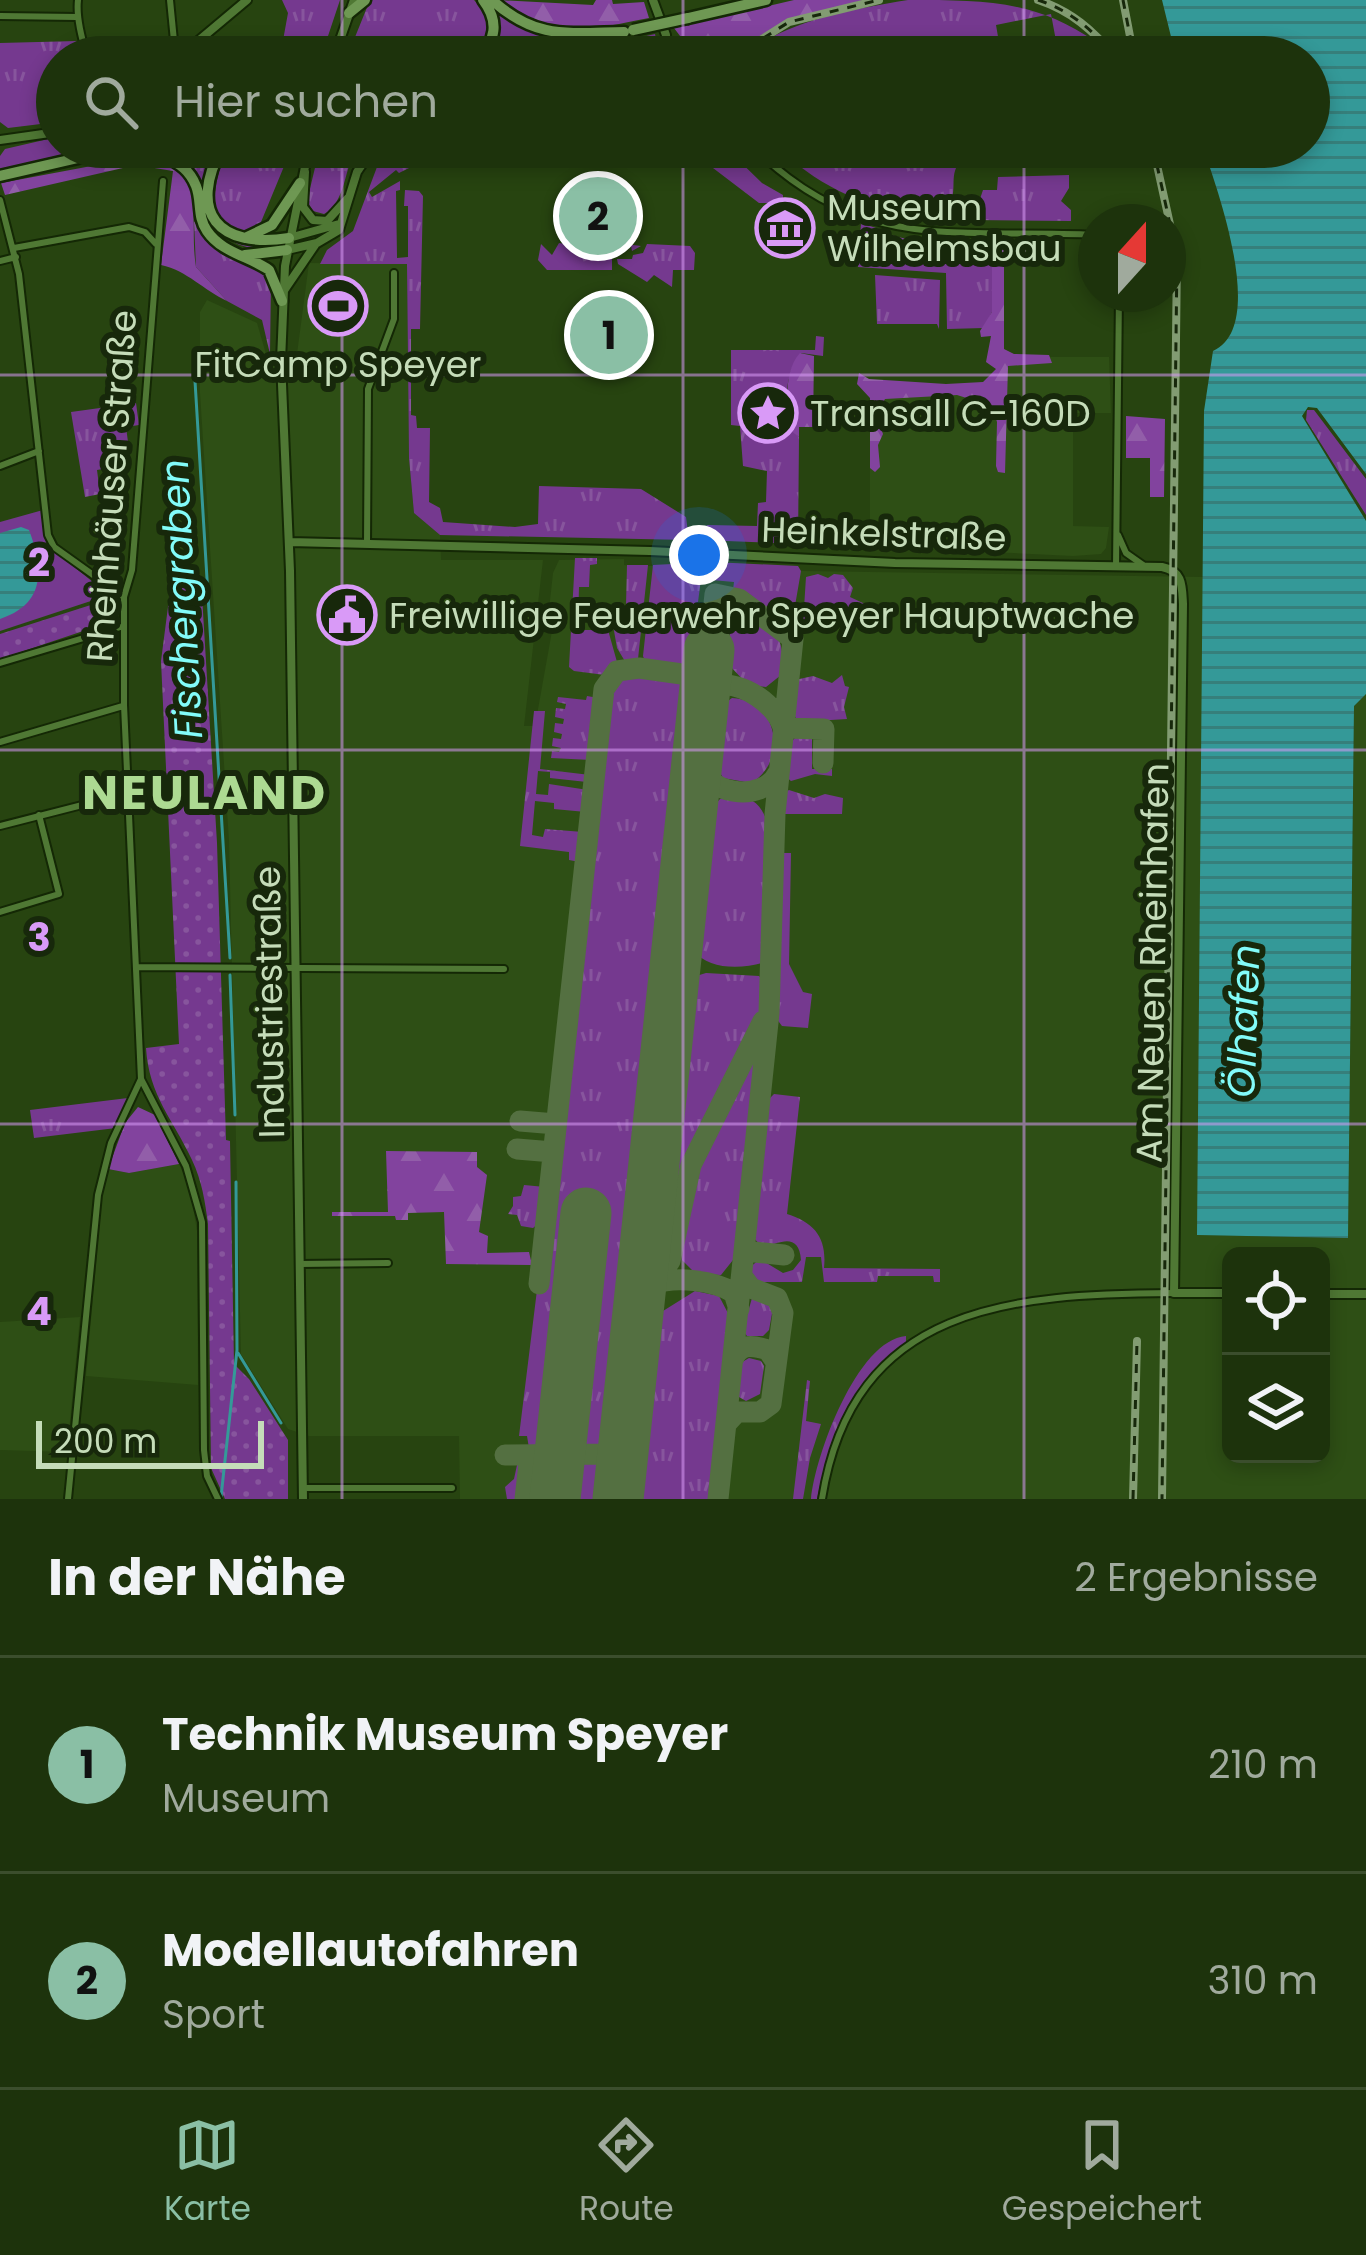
<!DOCTYPE html>
<html lang="de">
<head>
<meta charset="utf-8">
<style>
	body { margin:0; font-family:Poppins,sans-serif; background:#2a3f1a; color:#f1f3f6 }
	.controls { position:absolute; right:36px; bottom:36px; display:grid; overflow:hidden; border-radius:18px; box-shadow:0 6px 18px #0003 }
	.controls button { width:108px; height:108px; display:grid; place-items:center; padding:0; border:0; border-bottom:3px solid #3b4e2d; background:#1d330c; color:#f1f3f6; font:60px sans-serif }
	.compass { position:absolute; left:1078px; top:204px; width:108px; height:108px; border-radius:50%; background:#1d330c; box-shadow:0 6px 18px #0003; rotate:21deg }
	.scale { position:absolute; left:36px; bottom:30px; width:228px; box-sizing:border-box; padding-left:12px; border:6px solid #c5dcb9; border-top:0; font-size:33px; line-height:42px; white-space:nowrap; color:#c5dcb9; -webkit-text-stroke:9px #17280b; paint-order:stroke }
	.you { position:absolute; left:699px; top:555px; width:42px; height:42px; margin:-30px; border:9px solid #fff; border-radius:50%; background:#1a73e8; box-shadow:0 0 0 18px #1a73e833 }
	.badge { display:grid; place-items:center; width:78px; height:78px; border-radius:50%; background:#8abfa5; color:#111; font-size:39px; font-weight:700 }
	.pin { position:absolute; translate:-50% -50%; border:6px solid #fff; box-shadow:0 3px 12px #0006 }
	.list { margin:0; padding:0; list-style:none }
	h2 { display:flex; justify-content:space-between; align-items:center; height:156px; margin:0; padding:0 48px; font-size:51px }
	h2 small { font-size:39px; font-weight:400; color:#a0aa9d }
	.list li { display:grid; grid-template-columns:78px 1fr auto; gap:36px; align-items:center; box-sizing:border-box; height:216px; padding:0 48px; border-top:3px solid #3b4e2d }
	.list b { display:block; font-size:45px; white-space:nowrap }
	.list p { margin:0; font-size:39px; white-space:nowrap; color:#a0aa9d }
	.list em { font-size:39px; font-style:normal; color:#a0aa9d }
	.icon { flex:none; width:66px; height:66px; fill:none; stroke:currentColor; stroke-width:2; stroke-linecap:round; stroke-linejoin:round }
	.map { position:relative; flex:none; width:1366px; height:1499px; overflow:hidden }
	.search { position:absolute; background:#1d330c; box-shadow:0 6px 18px #0003; left:36px; right:36px; top:36px; height:132px; display:flex; align-items:center; gap:30px; box-sizing:border-box; padding:0 42px; border-radius:66px; color:#a0aa9d; font-size:45px }
	.sheet { height:588px; background:#1d330c }
	nav { display:flex; justify-content:space-around; align-items:center; box-sizing:border-box; height:168px; border-top:3px solid #3b4e2d; background:#1d330c; font-size:33px; color:#a0aa9d }
	nav a { display:grid; justify-items:center; gap:6px }
	nav .on { color:#8abfa5 }
	.map>svg:first-child { display:block }
</style>
</head>
<body>
<div class="map">
<svg width="1366" height="1499" viewBox="0 0 1366 1499">
	<defs>
		<pattern id="grass-tufts" width="24" height="20" patternUnits="userSpaceOnUse" patternTransform="scale(3)"><rect width="24" height="20" fill="#75398f"/><path d="M3 7l-1-3M5 7V3M7 7l1-3M15 17l-1-3M17 17v-4M19 17l1-3" fill="none" stroke="#87559d"/></pattern>
		<pattern id="forest-firs" width="22" height="20" patternUnits="userSpaceOnUse" patternTransform="scale(3)"><rect width="22" height="20" fill="#82439e"/><path d="M5 1l3.5 6h-7zM16 11l3.5 6h-7z" fill="#925ea9"/></pattern>
		<pattern id="garden-dots" width="8" height="8" patternUnits="userSpaceOnUse" patternTransform="scale(3)"><rect width="8" height="8" fill="#75398f"/><path d="M2 2h.1M6 6h.1" fill="none" stroke="#87559d" stroke-width="1.8" stroke-linecap="round"/></pattern>
		<pattern id="water-rules" width="6" height="5" patternUnits="userSpaceOnUse" patternTransform="scale(3)"><rect width="6" height="5" fill="#349998"/><path d="M0 2.5h6" fill="none" stroke="#367f7b"/></pattern>
	</defs>
	<rect width="100%" height="100%" fill="#274410"/>
	<path fill="#2e4f15" fill-rule="evenodd" d="M309,263l98,1 2,194 5,55 26,22 1,25h102l-19,166h11l17,-95 -5,-3 6,-55 6,-13 65,-1v6l180,6 400,6 -6,658 150,3 6,-532 12,-12v805h-906l-1,-63h-150l-21,-7 -47,-75 -12,-513 -29,-448v-81l7,-12 50,23 9,31h31zM1231,1256h90v198h-90z
		M1001,357h108l2,56h-38v113l36,1 -3,21 -5,6 -28,2 -203,-10v-161l130,2z
		M179,1164l11,24 7,43 1,154 -112,-9 17,-191 5,-16 21,4z
		M80,1317l-13,135 -67,-2v-128z"/>
	<path fill="url(#grass-tufts)" d="M282,0h58l-19,57h-41l8,-44z
		M370,0h104c21,21 17,43 -9,57h-118z
		M908,0c77,0 127,0 188,42l-34,7 1,8h-4l-8,-43 -55,11 5,29 16,-1 1,4h-279c51,-37 108,-47 169,-57z
		M498,10l26,19 37,9 -74,17 11,-17z
		M655,34l3,15 -3,8h-101z
		M77,41l4,16h-24v65l-49,6 -8,-6v-79z
		M57,137v10h38l-95,22v-13l5,-7z
		M162,147h55l-9,69 21,24 40,9c-59,2 -77,-52 -107,-96l-11,-3z
		M228,147h64l-31,75 3,5c-63,23 -53,-45 -36,-80z
		M320,147h37c-13,20 -11,56 -33,67l-11,-3 -6,-10z
		M451,147l-52,26 -3,-3 -27,22 3,5 28,-16v9l-4,1 1,67 11,-1v-51h-4l1,-16 14,1 4,5 -3,133h-9v86l5,1 1,12h13l-1,74 11,6 3,14 72,5 23,-3 1,-38 102,3 45,28 3,23 -249,-5 -26,-22 -5,-55 -2,-194h-87l7,-14 26,-19 27,-72z
		M712,147h13l37,36 21,12v8h-24l-46,-35z
		M777,147h169l10,21c-6,14 3,28 -12,42 -10,9 -23,4 -35,3 -50,-7 -95,-31 -132,-66z
		M1069,175v13l-8,13 10,9v11l-98,-1 10,-30h14l1,-13z
		M194,221c26,42 46,30 77,58l-1,75 -8,-34 -35,-19 -31,-34z
		M861,223l18,6 -2,6 28,10 87,5v62l-8,16 -37,1 -1,-56 -88,-6z
		M559,243c25,5 56,-1 82,3l-9,5 -1,-5h-43v13h24v11h-65l-9,-10 3,-16 11,11z
		M647,244l43,2 5,7 -1,17h-21l-1,17 -18,-12 -7,7 -29,-18 -1,-5h15l1,-4 10,-2z
		M875,275l65,5 -1,49 -2,-5h-60z
		M816,336l8,1 -1,19 -22,-3c-17,18 -21,68 -2,84l-1,107 -96,-4 1,-13 5,-2 49,1 1,-23 8,-1 1,-31 -24,-5 -3,-40 -9,-1v-75h84z
		M136,403l3,22 -13,2 2,15 -22,2 2,24 -11,2 3,24 -15,3 -14,-85z
		M1307,410h7l52,69v36l-60,-95z
		M575,558h22v6l-7,1 -1,22h-10l-1,36 6,1v6h24l9,32 -12,13 -31,-4 -5,-4z
		M712,562l86,4 3,5 -9,52 -10,1 -49,-34 1,-8 -33,-3 -11,84 -11,6 -33,-5 -3,-8 10,-91z
		M627,565h21l-10,94 -7,5 -5,-1 -9,-15 -4,-23h6v-19h7z
		M818,574l10,4 6,-4 9,1 10,13 -3,9 15,7v9h-24l-14,-8c-9,3 -10,15 -19,21l-5,-2 3,-47z
		M739,612c34,2 49,32 42,63l-15,12 -18,-2 -19,-20 1,-42z
		M632,673l49,6 7,9 -82,756 -6,6h-67l-4,-2 -2,-12h-8l18,-146 6,-1 63,-587 9,-24z
		M842,675l3,11 4,1 -5,20 3,12 -49,3 -6,-11 3,-31 18,-4 19,7z
		M587,696l11,2 -7,62 -40,-2 1,-7 7,1 2,-4 -9,-2 1,-8 8,1 1,-5 -8,-2 1,-9 8,1 1,-5 -9,-2 1,-9 9,1 1,-5 -9,-2 1,-5 28,3z
		M732,698c46,2 57,63 19,85l-28,-5c-12,-19 -11,-67 9,-80z
		M534,711h11l-5,58 50,6 -3,7 -37,-4v-6l-12,-1 -2,23 12,1 1,-11 39,6 -2,22 -32,-3v-6l-19,-2 -3,34 11,2 2,-8 38,3 -3,30 -11,-2v-8l-49,-6z
		M799,735l13,4v30h20v7l-17,-2 -24,7 -7,-6 5,-32z
		M789,790l25,8 11,-4 18,4 -1,16h-61l1,-20z
		M733,795c19,2 30,10 34,29l-2,132 -3,7c-21,6 -55,7 -68,-13l15,-138 11,-13z
		M780,853h11l-2,111 14,28 9,2 -4,34 -26,-2 -6,-8z
		M706,973l53,3 6,7c-5,64 -54,120 -78,179 -10,25 -15,55 -21,81h-3l28,-260 2,-6z
		M751,1059l7,7 -21,189 -16,20 -25,-1 -14,-14 7,-64 9,-34z
		M774,1094l26,3 -13,117c28,9 40,24 37,54l116,1v13h-6l-1,-6h-55l-1,6h-53l-3,-25h-15l-4,25h-43l-9,-6 -1,-8 11,-9 23,14 10,-3 8,-10c-2,-28 -21,-18 -38,-12l-11,-12 15,-135z
		M128,1098l-12,30 -82,10 -4,-28z
		M524,1185l21,2 -4,34 -8,7 -12,-2 -4,-11 -9,-1 5,-8v-9l8,-1z
		M695,1291l24,5 12,23 -20,180h-76l20,-183z
		M762,1298l11,10 -4,22 -6,6h-16l-4,-6 9,-32z
		M906,1336v6c-49,45 -76,92 -89,157h-6c4,-43 46,-159 95,-163z
		M749,1358l12,3 3,5 -4,28 -14,7 -7,-4 -3,-10 3,-23z
		M807,1380l3,1 -4,40 15,3 -11,34 -7,41h-10z
		M599,1458l5,7 -4,34h-93l-2,-12 9,-8 3,-14h9l-2,21 4,1 7,-27z"/>
	<path fill="url(#forest-firs)" d="M498,0l95,5 3,-5h16l1,4 31,-2 5,16c-61,12 -98,23 -151,-18z
		M794,0h70l-74,19 -68,38h-26l-22,-29z
		M134,158c80,3 53,54 62,109l31,34c-24,-11 -39,-30 -66,-36l12,-94 -37,-6 -131,30 -4,-12z
		M880,232l26,7 124,3 -26,6v101l10,5 35,1 3,8 -44,3 -3,107 -7,-1 -2,-6 1,-44 -5,-16 -35,-11 -72,4 -9,16 7,19 -5,11 2,22 -5,5 -5,-4v-70l-13,-14 2,-11 10,6 77,5 37,-2 13,-13 -10,-7 5,-26 -10,1 -1,-6 12,-19v-62l-73,-5 -35,4 -8,-8z
		M800,353l14,3 -1,71h-14v10l-9,-7c-3,-22 -7,-59 10,-77z
		M1126,416l39,3 -1,78h-14v-39h-24z
		M138,1107l17,8 24,49 -50,9 -21,-4 17,-46z
		M386,1151l91,1v15l10,8 -8,57 9,4 -1,17 42,-1 3,13 -86,-1 -2,-52 -36,1v7h-12l-1,-4h-63v-4h56z"/>
	<path fill="#75398f" d="M43,510l4,35 62,50 -109,36v-109z"/>
	<path fill="url(#garden-dots)" d="M172,576l29,3 16,264 9,297 4,1 4,223 15,15 39,61v59h-63l-14,-31 -3,-244c-3,-23 -6,-43 -16,-64 -19,-41 -43,-64 -46,-112l33,-4 -18,-383z
		M97,603l7,21 -104,35v-25z"/>
	<path fill="url(#water-rules)" d="M1162,0h204v474l-49,-66 -9,-1 -6,9 64,105v173l-12,12 -6,532 -151,-3 7,-824 9,-60c55,-24 4,-162 -10,-204h106v-90h-133z
		M21,527l8,3c15,40 16,74 -29,89v-86z"/>
	<g fill="none" stroke-linecap="round" stroke-linejoin="round">
		<path stroke="#349998" stroke-width="3" d="M195,381l35,577
			M230,975l5,140
			M238,1353l43,70
			M221,1497l16,-147 -1,-168"/>
		<path stroke="#547041" stroke-width="21" d="M709,650l6,-56 24,5 54,40 -18,175 -6,199 -51,486
			M703,704l13,-18c26,-6 62,19 68,45
			M784,728l40,1 -1,34
			M697,759c5,36 66,45 81,14
			M692,805l10,-13 14,-5
			M520,1121l36,3
			M517,1149l36,3
			M645,1242l5,25 20,13
			M744,1251l40,4
			M539,1284l65,-595 13,-18 22,-3 57,8 8,9v9
			M653,1284c22,-8 61,-4 81,9l5,16
			M639,1309l8,-18 23,-30 21,-96 72,-144
			M733,1360c6,-17 20,-15 35,-10l8,12
			M726,1424l11,-12h23l11,-8 12,-91 -6,-15 -26,-10 -9,-12
			M613,1454l8,-4 6,-35
			M505,1455l108,-1 7,6 -2,35
			M525,1499l5,-44"/>
		<path stroke="#547041" stroke-width="51" d="M555,1499l31,-286
			M618,1499l91,-849"/>
		<g stroke="#142805" stroke-width="10">
			<path id="minor" d="M78,0c-2,17 4,39 9,57
				M170,0l4,41 8,12
				M0,16l77,1
				M753,147c110,108 205,81 343,88
				M163,181l-31,389 -8,27v108l17,374 45,87 16,56 2,228 3,26 11,23
				M0,200l19,74 29,261 6,12 70,50
				M14,248l115,-21 16,5 11,12
				M0,261l16,-4
				M0,466l39,-15
				M1118,535l8,18 17,12
				M367,544l1,-155 26,-70v-46
				M1116,566l3,-272
				M0,663l124,-37
				M0,742l123,-36
				M0,826l129,-33
				M0,912l59,-18 -20,-79
				M138,967l366,2
				M299,1264l89,-1
				M304,1488h148
				M68,1499l30,-304 13,-52 30,-64
				M822,1499c31,-195 190,-205 352,-206"/>
		</g>
		<g stroke="#142805" stroke-width="12">
			<path id="tertiary" d="M653,0l13,35 2,22
				M179,57l68,-57
				M334,57l20,-57
				M0,140l57,-8
				M305,172l-2,35 10,13 14,1 21,-23
				M289,238l50,-14
				M287,250l30,-7 22,-13 18,-58 17,-25
				M283,292l32,-47
				M290,542l360,9 245,12 267,4c21,4 20,19 21,37l-9,689h57
				M1321,1294h45
				M303,1499l-13,-928 -9,-210 4,-95 24,-119"/>
		</g>
		<g stroke="#142805" stroke-width="15">
			<path id="primary" d="M492,0c44,40 76,33 132,32
				M349,13l16,-13
				M688,18l78,-18
				M476,57c21,-15 23,-36 7,-57
				M519,57l85,-20
				M222,147c-35,66 -4,102 67,91
				M96,154c35,2 84,-9 100,32 6,15 1,31 11,45 15,22 42,25 62,39l13,31
				M0,176l126,-29
				M245,238l27,-13 28,-42
				M245,255l42,-5"/>
		</g>
		<use href="#minor" stroke="#4f7834" stroke-width="6"/>
		<use href="#tertiary" stroke="#4f7834" stroke-width="8"/>
		<use href="#primary" stroke="#6e9853" stroke-width="10"/>
		<g stroke="#829c72" stroke-width="8">
			<path id="rail" d="M1038,0c33,11 55,30 77,57
				M1123,0l11,57
				M733,57l56,-35 90,-22
				M1153,147l24,109 -15,1243
				M1133,1499l4,-158"/>
		</g>
		<use href="#rail" stroke="#17280b" stroke-width="3" stroke-dasharray="9" stroke-linecap="butt"/>
		<g stroke="#142805" stroke-width="15" stroke-linecap="butt">
			<path id="primary-bridge" d="M633,30l55,-12"/>
		</g>
		<use href="#primary-bridge" stroke="#6e9853" stroke-width="10"/>
	</g>
	<path fill="none" stroke="#d99af7" stroke-width="3" stroke-opacity="0.55" d="M342,0v57M683,0v57M1024,0v57M342,147v1352M683,147v1352M1024,147v1352M0,375h1366M0,750h1366M0,1124h1366"/>
	<defs>
		<g id="museum-ring" transform="scale(3)"><circle r="9.5" fill="#17280b" stroke="#d99af7" stroke-width="1.5"/><path d="M0-6L6-3V-2H-6V-3ZM-5-1h2V3h-2ZM-1-1h2V3h-2ZM3-1h2V3H3ZM-6 4H6V6H-6Z" fill="#d99af7"/></g>
		<g id="stadium-ring" transform="scale(3)"><circle r="9.5" fill="#17280b" stroke="#d99af7" stroke-width="1.5"/><path d="M0-5a6.5 5 0 1 0 0 10a6.5 5 0 1 0 0-10ZM-3.5-1.8h7v3.6h-7Z" fill="#d99af7"/></g>
		<g id="sight-ring" transform="scale(3)"><circle r="9.5" fill="#17280b" stroke="#d99af7" stroke-width="1.5"/><path d="M0-6L1.8-2.2L6-1.7L2.9 1.2L3.7 5.4L0 3.3L-3.7 5.4L-2.9 1.2L-6-1.7L-1.8-2.2Z" fill="#d99af7"/></g>
		<g id="civic-ring" transform="scale(3)"><circle r="9.5" fill="#17280b" stroke="#d99af7" stroke-width="1.5"/><path d="M-.6-6.5H3V-4.5H.6V-3L4-1V1h2V6H-6V1h2V-1L-.6-3ZM-1.2 2.5V6h2.4V2.5Z" fill="#d99af7"/></g>
	</defs>
	<g fill-rule="evenodd">
		<use href="#museum-ring" x="785" y="228"/>
		<use href="#stadium-ring" x="338" y="306"/>
		<use href="#sight-ring" x="768" y="413"/>
		<use href="#civic-ring" x="347" y="615"/>
	</g>
	<g text-anchor="middle" stroke-width="12" stroke-linejoin="round" paint-order="stroke">
		<g font-size="36" fill="#c5dcb9" stroke="#17280b" text-anchor="start">
			<text x="827" y="220">Museum<tspan x="827" dy="41">Wilhelmsbau</tspan></text>
			<text x="338" y="377" text-anchor="middle">FitCamp Speyer</text>
			<text x="810" y="426">Transall C-160D</text>
			<text x="389" y="628">Freiwillige Feuerwehr Speyer Hauptwache</text>
		</g>
		<g font-size="36" fill="#c5dcb9" stroke="#17280b">
			<text transform="translate(111 486) rotate(-86)" y="13">Rheinhäuser Straße</text>
			<text transform="translate(884 533) rotate(2)" y="13">Heinkelstraße</text>
			<text transform="translate(1152 963) rotate(-89)" y="13">Am Neuen Rheinhafen</text>
			<text transform="translate(269 1002) rotate(-91)" y="13">Industriestraße</text>
		</g>
		<g font-size="39" font-style="italic" fill="#82fbf9" stroke="#17280b">
			<text transform="translate(181 599) rotate(-93)" y="14">Fischergraben</text>
			<text transform="translate(1243 1021) rotate(-88)" y="14">Ölhafen</text>
		</g>
		<g font-size="48" font-weight="bold" letter-spacing="3" fill="#adda92" stroke="#17280b">
			<text x="205" y="809">NEULAND</text>
		</g>
	</g>
	<g font-size="39" text-anchor="middle" font-weight="bold" fill="#d99af7" stroke="#17280b" stroke-width="12" stroke-linejoin="round" paint-order="stroke">
		<text x="39" y="576">2</text>
		<text x="39" y="951">3</text>
		<text x="39" y="1325">4</text>
	</g>
</svg>
<div class="controls">
<button><svg class="icon" aria-label="locate" viewBox="0 0 24 24"><circle cx="12" cy="12" r="6"/><path d="M12 2v4M12 18v4M2 12h4M18 12h4"/></svg></button>
<button><svg class="icon" aria-label="layers" viewBox="0 0 24 24"><path d="M12 4l9 5-9 5-9-5zM3 14l9 5 9-5"/></svg></button>
</div>
<svg class="compass" viewBox="-18 -18 36 36"><path d="M0-13l5 13h-10z" fill="#e53935"/><path d="M0 13l5-13h-10z" fill="#a0aa9d"/></svg>
<div class="scale">200 m</div>
<div class="you"></div>
<div class="pin badge" style="left:609px;top:335px">1</div>
<div class="pin badge" style="left:598px;top:216px">2</div>
<div class="search"><svg class="icon" aria-label="search" viewBox="0 0 24 24"><circle cx="10" cy="10" r="6"/><path d="M15 15l6 6"/></svg>Hier suchen</div>
</div>
<section class="sheet">
<h2>In der Nähe<small>2 Ergebnisse</small></h2>
<ul class="list">
<li><span class="badge">1</span><div><b>Technik Museum Speyer</b><p>Museum</p></div><em>210 m</em></li>
<li><span class="badge">2</span><div><b>Modellautofahren</b><p>Sport</p></div><em>310 m</em></li>
</ul>
</section>
<nav>
<a class="on"><svg class="icon" aria-label="map" viewBox="0 0 24 24"><path d="M3 6l6-2 6 2 6-2v14l-6 2-6-2-6 2zM9 4v14M15 6v14"/></svg>Karte</a>
<a><svg class="icon" aria-label="directions" viewBox="0 0 24 24"><path d="M12 3l9 9-9 9-9-9zM9 14v-3h6M13 9l2 2-2 2"/></svg>Route</a>
<a><svg class="icon" aria-label="saved" viewBox="0 0 24 24"><path d="M7 4h10v16l-5-4-5 4z"/></svg>Gespeichert</a>
</nav>
</body>
</html>
